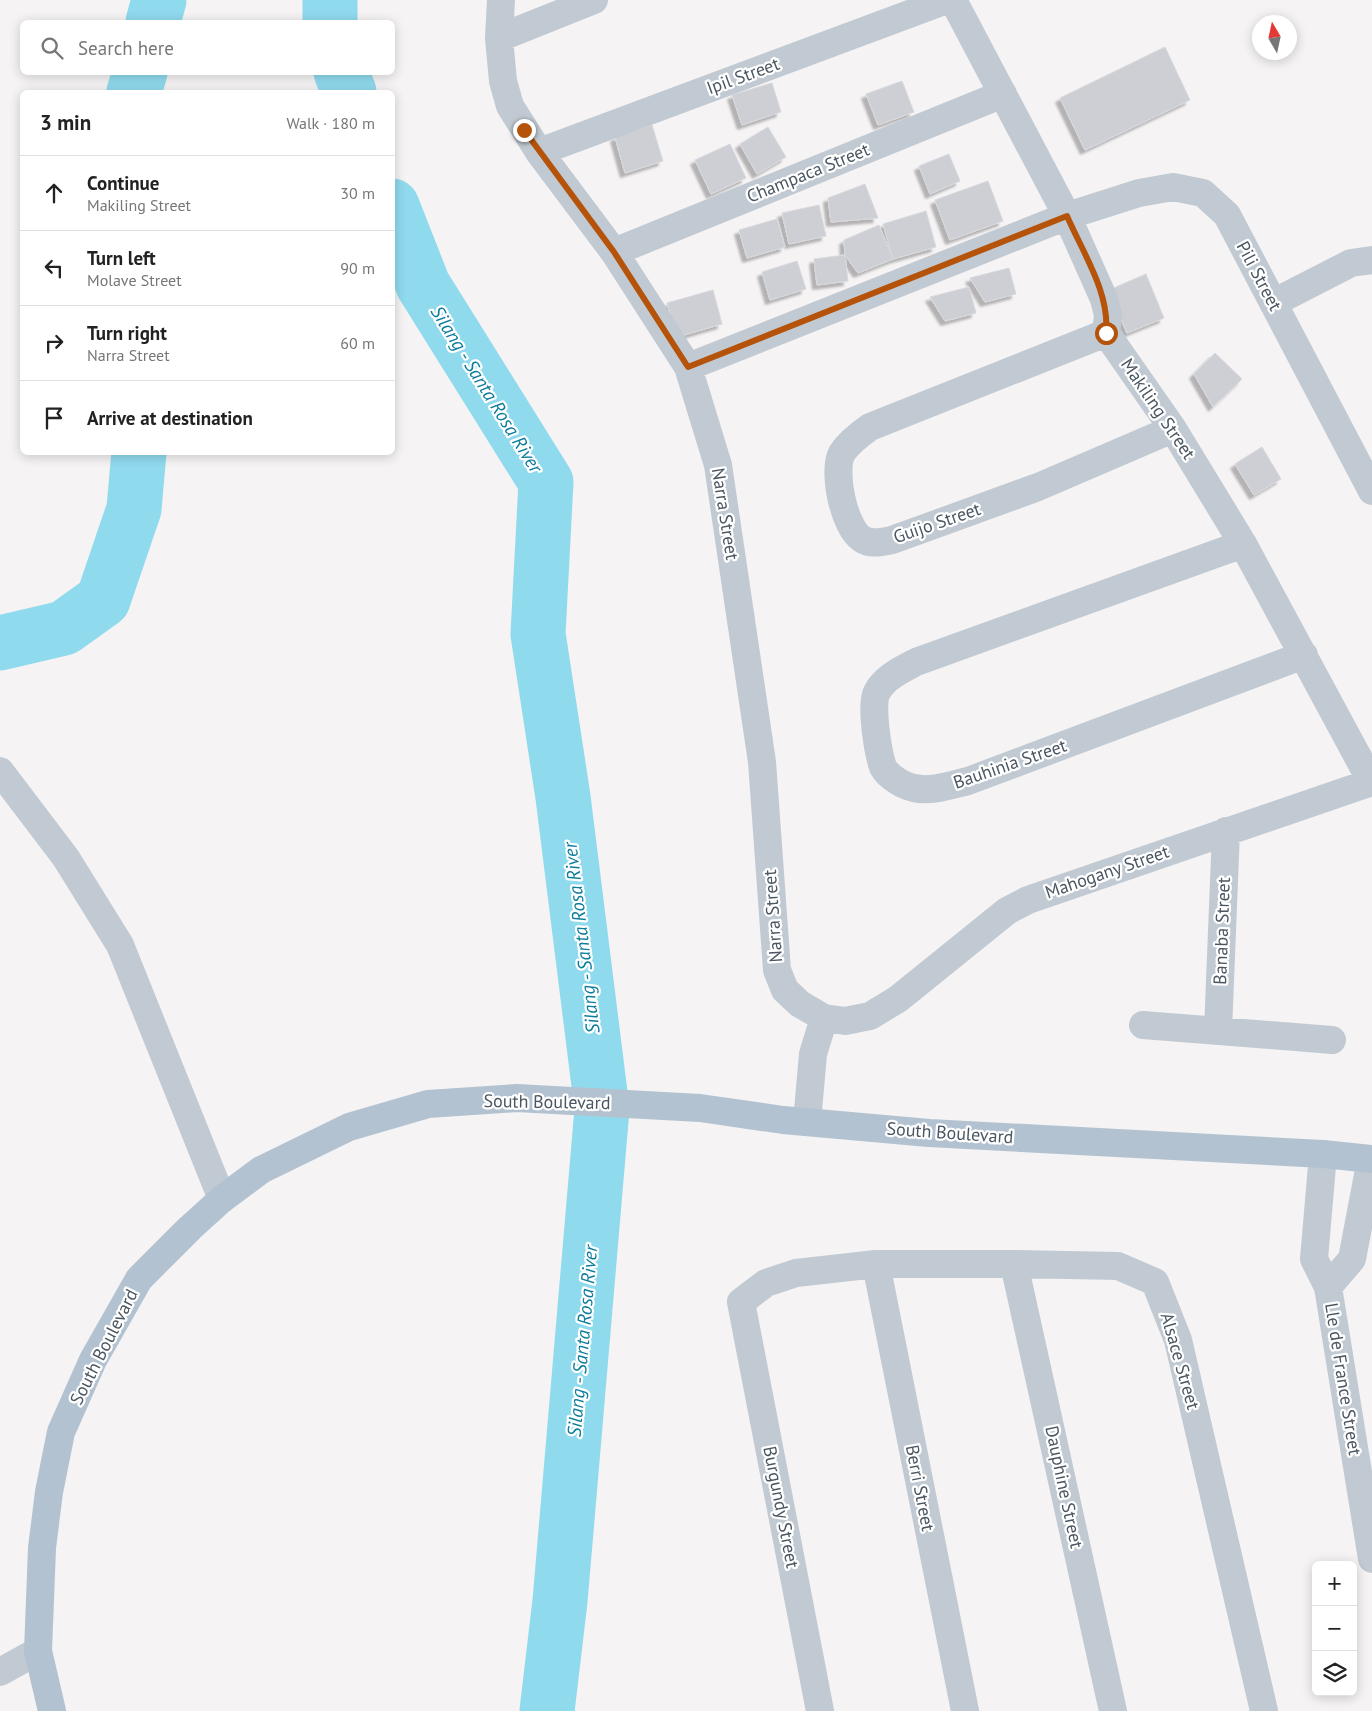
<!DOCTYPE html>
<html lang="en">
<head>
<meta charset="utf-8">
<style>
	body { margin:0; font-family:"PT Sans",sans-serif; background:#f2f2f2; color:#222 }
	.controls { position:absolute; right:15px; bottom:15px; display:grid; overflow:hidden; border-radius:8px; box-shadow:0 2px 12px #0003 }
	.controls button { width:45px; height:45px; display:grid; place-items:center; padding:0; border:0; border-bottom:1px solid #e0e0e0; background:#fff; color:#222; font:25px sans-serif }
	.compass { position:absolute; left:1252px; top:15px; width:45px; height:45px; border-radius:50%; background:#fff; box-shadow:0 2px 12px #0003; rotate:351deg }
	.stop { position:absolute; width:15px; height:15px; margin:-11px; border:4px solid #b45309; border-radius:50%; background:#fff }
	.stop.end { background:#b45309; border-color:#fff; box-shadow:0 1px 5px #0008 }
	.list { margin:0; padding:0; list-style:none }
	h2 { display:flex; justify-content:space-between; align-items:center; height:65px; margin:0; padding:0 20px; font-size:21px }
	h2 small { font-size:16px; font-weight:400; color:#767676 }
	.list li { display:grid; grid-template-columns:32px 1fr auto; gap:15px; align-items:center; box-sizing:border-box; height:75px; padding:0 20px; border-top:1px solid #e0e0e0 }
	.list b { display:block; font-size:19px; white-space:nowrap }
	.list p { margin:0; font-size:16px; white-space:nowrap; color:#767676 }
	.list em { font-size:16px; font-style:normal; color:#767676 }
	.icon { flex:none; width:28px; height:28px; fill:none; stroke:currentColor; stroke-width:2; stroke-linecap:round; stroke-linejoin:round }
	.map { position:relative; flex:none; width:1372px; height:1711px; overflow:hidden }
	.search { position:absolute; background:#fff; box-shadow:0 2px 12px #0003; left:20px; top:20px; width:375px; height:55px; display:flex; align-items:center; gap:12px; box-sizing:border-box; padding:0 18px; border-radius:8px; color:#767676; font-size:19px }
	.panel { position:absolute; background:#fff; box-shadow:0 2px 12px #0003; left:20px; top:90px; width:375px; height:365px; border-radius:8px }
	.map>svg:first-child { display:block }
</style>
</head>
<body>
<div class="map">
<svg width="1372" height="1711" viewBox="0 0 1372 1711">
	<defs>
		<filter id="shadow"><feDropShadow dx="-4.5" dy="4.5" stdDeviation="1" flood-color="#0004"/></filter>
	</defs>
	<rect width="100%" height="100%" fill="#f5f3f3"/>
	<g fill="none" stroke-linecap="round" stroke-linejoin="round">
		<path stroke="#90daee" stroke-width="55" d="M153,22l6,-22
			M330,22v-22
			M341,72l8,20
			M134,92l6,-20
			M392,206l31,79 123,197 -8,152 25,163 39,312 -42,492 -13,110
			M0,643l64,-15 39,-28 31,-91 5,-57"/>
	</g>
	<path fill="#cdcfd5" stroke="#d7d9de" filter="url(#shadow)" d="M1165,47l25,53 -105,50 -25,-52z
		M902,81l12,31 -36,13 -12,-31z
		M772,83l9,29 -39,13 -10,-30z
		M652,125l11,36 -38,12 -10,-36z
		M768,127l18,30 -29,17 -17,-30z
		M730,144l16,34 -35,16 -16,-34z
		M949,154l11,27 -30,13 -11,-28z
		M988,181l15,40 -53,19 -15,-40z
		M865,184l13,34 -47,4 -3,-24z
		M819,205l7,31 -37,8 -7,-31z
		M926,211l10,36 -43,12 -10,-35z
		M777,219l8,28 -38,11 -8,-28z
		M879,225l14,34 -35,14 -13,-18 -1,-15z
		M845,255l3,26 -31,4 -3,-26z
		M797,261l9,28 -36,11 -8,-28z
		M1009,268l7,26 -31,8 -15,-24z
		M1146,274l18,44 -37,15 -18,-43z
		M969,287l7,26 -31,8 -15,-24z
		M713,290l9,34 -45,13 -10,-34z
		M1215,353l27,26 -29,28 -19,-33z
		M1262,447l19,32 -27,16 -19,-31z"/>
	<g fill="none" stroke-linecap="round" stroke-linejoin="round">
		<path stroke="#c1cad2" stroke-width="28" d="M501,0l-2,38 4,43 7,25 29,46 75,100 74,115 30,98 44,297 15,208 8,20 15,14 24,14 21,3 25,-5 28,-17 109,-88 21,-11 344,-118
			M953,0l114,216 37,83 4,16 -2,18 67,96 70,115 129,239
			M499,38l95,-38
			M539,152l408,-152
			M614,252l389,-158
			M1273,303l78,-40 21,-3
			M1106,333l-236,94c-10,7 -21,15 -28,26 -10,18 2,75 20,86 9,6 20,3 30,1l146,-53 135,-58
			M688,367l379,-151 72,-23 34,-6 30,6 24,22 145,276
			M1243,544l-327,118c-13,7 -31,15 -39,30 -7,12 1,61 6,75 5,10 21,19 31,21 17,4 37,-3 54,-7l336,-126
			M0,771l66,87 54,87 102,254
			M1143,1025l189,15
			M1218,1031l8,-200
			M807,1122l6,-68 11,-36
			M1323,1154l-9,105 14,28 44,272
			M876,1264l89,447
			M1014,1264l99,447
			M1328,1287l24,-28 19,-100
			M0,1672l38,-21
			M820,1711l-79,-409 25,-19 30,-10 80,-9h138l104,2 37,16 23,58 86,371"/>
		<path stroke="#b3c2d1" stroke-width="28" d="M52,1711l-14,-60 4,-103 7,-56 12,-60 32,-72 46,-81 51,-51 32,-29 39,-29 88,-43 79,-23 89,-6 183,10 83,12 146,13 394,21 49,5"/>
	</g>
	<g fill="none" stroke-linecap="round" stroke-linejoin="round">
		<path stroke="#b45309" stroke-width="6" d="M524,130l90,122 74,115 379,-151c16,37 43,77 39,117"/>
	</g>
	<g text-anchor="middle" stroke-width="4.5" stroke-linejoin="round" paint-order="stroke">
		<g font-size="18" fill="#4a5661" stroke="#fff">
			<text transform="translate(743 76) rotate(-20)" y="6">Ipil Street</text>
			<text transform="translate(808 173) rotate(-22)" y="6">Champaca Street</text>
			<text transform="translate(1259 276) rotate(62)" y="6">Pili Street</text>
			<text transform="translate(1158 409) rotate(56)" y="6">Makiling Street</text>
			<text transform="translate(725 514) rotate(81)" y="6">Narra Street</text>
			<text transform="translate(937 523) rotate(-19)" y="6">Guijo Street</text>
			<text transform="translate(1010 764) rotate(-19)" y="6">Bauhinia Street</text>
			<text transform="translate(1107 872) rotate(-19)" y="6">Mahogany Street</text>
			<text transform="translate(773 916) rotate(-94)" y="6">Narra Street</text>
			<text transform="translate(1222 931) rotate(-88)" y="6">Banaba Street</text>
			<text transform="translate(547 1102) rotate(1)" y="6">South Boulevard</text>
			<text transform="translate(950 1133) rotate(4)" y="6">South Boulevard</text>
			<text transform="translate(104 1347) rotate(-63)" y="6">South Boulevard</text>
			<text transform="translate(1180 1361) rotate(74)" y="6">Alsace Street</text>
			<text transform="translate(1343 1379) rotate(81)" y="6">Lle de France Street</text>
			<text transform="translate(1064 1487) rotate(78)" y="6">Dauphine Street</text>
			<text transform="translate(920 1488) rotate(79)" y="6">Berri Street</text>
			<text transform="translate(781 1507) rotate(79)" y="6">Burgundy Street</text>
		</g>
		<g font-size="19" font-style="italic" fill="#0c7c9b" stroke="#fff">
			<text transform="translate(487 389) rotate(58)" y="7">Silang - Santa Rosa River</text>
			<text transform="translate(581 938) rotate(-97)" y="7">Silang - Santa Rosa River</text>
			<text transform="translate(582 1341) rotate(-85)" y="7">Silang - Santa Rosa River</text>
		</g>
	</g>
</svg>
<div class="controls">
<button>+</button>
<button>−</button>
<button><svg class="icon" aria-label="layers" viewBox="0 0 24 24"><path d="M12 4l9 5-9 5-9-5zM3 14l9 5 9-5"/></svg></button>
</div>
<svg class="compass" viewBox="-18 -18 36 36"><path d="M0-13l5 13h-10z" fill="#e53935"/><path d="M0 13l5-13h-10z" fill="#767676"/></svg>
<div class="stop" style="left:1106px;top:333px"></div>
<div class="stop end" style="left:524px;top:130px"></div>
<div class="search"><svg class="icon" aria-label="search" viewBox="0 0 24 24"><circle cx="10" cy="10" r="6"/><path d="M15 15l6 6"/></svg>Search here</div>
<section class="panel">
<h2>3 min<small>Walk · 180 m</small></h2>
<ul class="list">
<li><svg class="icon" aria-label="ahead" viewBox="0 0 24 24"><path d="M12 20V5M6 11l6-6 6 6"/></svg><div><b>Continue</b><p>Makiling Street</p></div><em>30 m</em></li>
<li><svg class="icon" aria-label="left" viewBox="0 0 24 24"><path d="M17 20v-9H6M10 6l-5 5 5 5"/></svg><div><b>Turn left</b><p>Molave Street</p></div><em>90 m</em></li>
<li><svg class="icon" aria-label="right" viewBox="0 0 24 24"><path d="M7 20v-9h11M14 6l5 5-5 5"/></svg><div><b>Turn right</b><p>Narra Street</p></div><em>60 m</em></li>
<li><svg class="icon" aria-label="arrive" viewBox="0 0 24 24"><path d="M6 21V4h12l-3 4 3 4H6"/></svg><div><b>Arrive at destination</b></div></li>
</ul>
</section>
</div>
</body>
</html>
